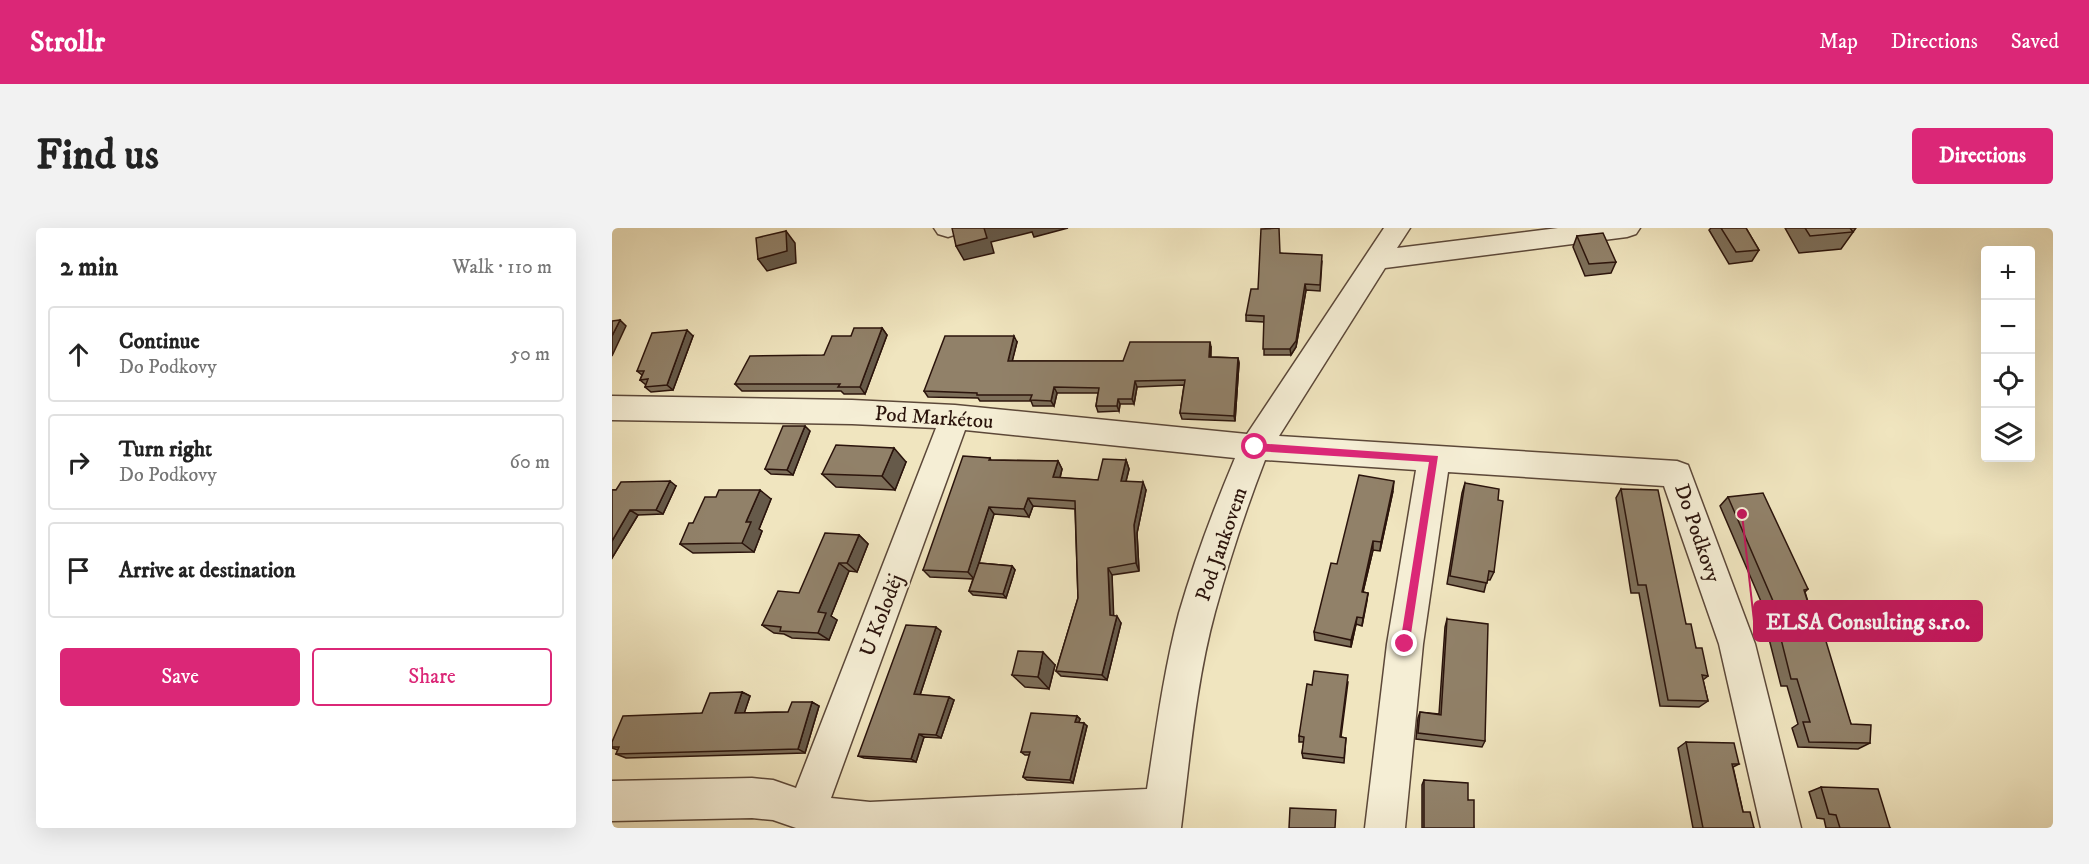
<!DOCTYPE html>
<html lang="en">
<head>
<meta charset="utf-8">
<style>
	body { margin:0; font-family:"IM FELL DW Pica",serif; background:#f2f2f2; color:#222 }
	.controls { position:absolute; right:18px; top:18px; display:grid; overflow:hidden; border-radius:6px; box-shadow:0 6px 24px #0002 }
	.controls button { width:54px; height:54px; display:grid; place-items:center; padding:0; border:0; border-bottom:2px solid #e0e0e0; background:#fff; color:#222; font:30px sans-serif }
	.stop { position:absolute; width:18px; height:18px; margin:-14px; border:4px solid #db2777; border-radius:50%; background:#fff }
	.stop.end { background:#db2777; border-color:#fff; box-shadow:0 2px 6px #0008 }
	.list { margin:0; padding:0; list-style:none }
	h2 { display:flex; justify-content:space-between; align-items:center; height:78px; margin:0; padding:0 24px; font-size:26px }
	h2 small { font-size:20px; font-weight:400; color:#767676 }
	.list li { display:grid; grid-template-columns:39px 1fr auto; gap:18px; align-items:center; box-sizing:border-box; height:96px; margin:0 12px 12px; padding:0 12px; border:2px solid #e0e0e0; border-radius:6px }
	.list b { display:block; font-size:22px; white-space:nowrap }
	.list p { margin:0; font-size:20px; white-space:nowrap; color:#767676 }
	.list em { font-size:20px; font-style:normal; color:#767676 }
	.actions { display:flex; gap:12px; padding:18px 24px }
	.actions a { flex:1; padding:14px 0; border:2px solid #db2777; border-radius:6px; text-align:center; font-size:21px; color:#db2777 }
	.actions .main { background:#db2777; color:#fff }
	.icon { flex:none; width:33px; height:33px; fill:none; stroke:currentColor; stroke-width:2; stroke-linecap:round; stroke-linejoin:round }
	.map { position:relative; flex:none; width:1441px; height:600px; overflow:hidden; border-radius:6px }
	header { display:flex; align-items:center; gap:36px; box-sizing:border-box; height:84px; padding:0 30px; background:#db2777; color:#fff }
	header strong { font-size:28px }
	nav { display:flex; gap:33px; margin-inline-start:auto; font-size:21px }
	.intro { display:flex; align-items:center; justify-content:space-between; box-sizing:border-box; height:144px; padding:0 36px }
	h1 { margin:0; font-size:42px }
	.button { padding:15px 27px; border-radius:6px; background:#db2777; color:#fff; font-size:21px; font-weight:700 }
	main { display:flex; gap:36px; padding:0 36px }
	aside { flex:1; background:#fff; border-radius:6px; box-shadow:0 6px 24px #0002 }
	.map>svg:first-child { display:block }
</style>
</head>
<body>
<header>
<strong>Strollr</strong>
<nav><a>Map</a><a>Directions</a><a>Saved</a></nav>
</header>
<div class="intro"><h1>Find us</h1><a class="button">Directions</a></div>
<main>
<aside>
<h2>2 min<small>Walk · 110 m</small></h2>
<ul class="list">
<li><svg class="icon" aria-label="ahead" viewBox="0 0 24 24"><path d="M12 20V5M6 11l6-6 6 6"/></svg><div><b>Continue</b><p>Do Podkovy</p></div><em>50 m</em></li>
<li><svg class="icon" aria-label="right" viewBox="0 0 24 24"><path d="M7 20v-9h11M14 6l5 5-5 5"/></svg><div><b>Turn right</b><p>Do Podkovy</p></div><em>60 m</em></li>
<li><svg class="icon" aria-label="arrive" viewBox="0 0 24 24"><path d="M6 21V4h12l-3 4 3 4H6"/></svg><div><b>Arrive at destination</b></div></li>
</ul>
<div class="actions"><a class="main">Save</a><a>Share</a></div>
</aside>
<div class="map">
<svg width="1441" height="600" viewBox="0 0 1441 600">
	<rect width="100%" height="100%" fill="#f0e5bf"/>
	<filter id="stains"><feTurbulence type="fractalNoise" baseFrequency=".00333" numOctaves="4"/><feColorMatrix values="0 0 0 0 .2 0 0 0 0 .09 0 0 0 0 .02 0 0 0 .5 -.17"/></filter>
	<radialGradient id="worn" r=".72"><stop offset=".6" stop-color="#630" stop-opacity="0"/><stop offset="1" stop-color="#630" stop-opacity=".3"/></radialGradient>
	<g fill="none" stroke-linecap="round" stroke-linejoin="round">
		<g stroke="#5c4839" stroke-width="3">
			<path id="minor" d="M322,0h27l-4,6 -9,3 -10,-3z
				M772,0h26l-13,20 161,-20h82l-4,6 -9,3 -242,31 -106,168 398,25 11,4 67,179 46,184h-40l-42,-184 -55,-158 -216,-14 -25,172 -18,184h-40l22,-184 29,-174 -151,-10c-19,49 -36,101 -50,152 -19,70 -25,144 -34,216h-385l-23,-8 -21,-2 -140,3v-40l140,-3 21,2 23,8 140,-360 -84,-4 -240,-4v-24l240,4 103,5 292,29zM353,202l270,28c-21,50 -41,103 -56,155 -15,57 -23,117 -32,176l-277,13 -39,-4z"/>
		</g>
		<use href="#minor" fill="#f5eed5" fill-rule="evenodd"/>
	</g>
	<path fill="#7d6f5a" stroke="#2b140c" stroke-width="1.5" d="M1099,0h35l13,22 -7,11 -23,3 -20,-34z
		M1173,0h71l-15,21 -42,4z
		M965,8l39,26 -5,11 -26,3 -12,-29z
		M668,25l42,8 -2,30 -14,-1 -10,57 -5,8h-27v-33l-18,-1v-6l12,-26z
		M270,100l5,7 -22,59h-21l-3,-3h-99l-7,-7 89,-29 27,-19z
		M81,108l-20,54 -22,2 -6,-5 1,-2 -6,-5 2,-5 -5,-4z
		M405,114l-5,19h111l88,-14v10l27,1 1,5 -4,58 -53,-2 -2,-6 4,-28 -47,2 -3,17h-14l-1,7 -21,1 -2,-6 2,-13h-41l-3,13h-21l-2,-5h-51l-2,-3 -50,-1 -4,-6z
		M198,203l-17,44 -22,-1 -6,-5z
		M378,230l1,2 67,1 4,8 -2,9 38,2 28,-20 3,9 -3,12 20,9 -9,43 2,38 -27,4 1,41 8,7 -14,57 -46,-4 -5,-5 22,-73 -3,-89 -42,-3 -4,11 -35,-3 -15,49 33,3 3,4 -9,28 -33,-3 -4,-4 4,-12 -43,-2 -7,-7z
		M294,234l-11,28 -59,-3 -14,-13z
		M853,255l29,89 -4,8h-3l-3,12 -37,-8 15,-91z
		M64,258l-13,28 -25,1 -26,43v-68z
		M1009,261l65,135 22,52 -5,4 5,21 -9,6 -39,-1 -21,-113h-8l-15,-95z
		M781,263l-13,60 -7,-1 -10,42 5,1 -6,33 -6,-2 -5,23 -36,-7 -1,-8 23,-68z
		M1116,269l80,92 -3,3 14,46 32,86 19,19 -12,6 -60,-2 -6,-19 6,-4 -11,-38h-6l-14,-55 5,-4 -52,-121z
		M159,271l-12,30 3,2 -8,21 -61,1 -13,-9 13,-21z
		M247,307l9,9 -11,28 -8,-1 -18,45 6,4 -8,20 -37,-2 -8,-4 -10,-1 -12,-8 37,-32z
		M835,391l38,122 -3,6 -66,-8 2,-21 2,-6 19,2 6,-87z
		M329,403l-21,64 34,5 -13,38 -17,-1 -8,25 -52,-4 -6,-2z
		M443,437l-6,24 -24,-2 -13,-12z
		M736,454l-7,55 5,1 -2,25 -41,-5 -1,-5 2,-11h-5v-6l13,-51z
		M130,464l8,4 -6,17 44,-1 24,-10 7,4 -14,47 -179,5 -10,-4 2,-4 -6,-2v-6l90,-29z
		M465,488l3,3 -1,3 8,4 -14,57 -46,-3 -4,-3 7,-22h-5l-4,-3z
		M1074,514l53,22 -6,3 10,45 11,16h-61l-15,-80z
		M812,552l44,20 6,28h-52v-43z
		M1209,559l69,41h-64l-2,-9 -7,-1 -8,-26z"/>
	<path fill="#665a4a" stroke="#2b140c" stroke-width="1.5" d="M372,0h84l-34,9 -2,-5 -41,10 3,11 -30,7 -8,-14z
		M174,3l9,12 1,20 -29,8 -9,-12z
		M693,56l1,6 -10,57 -5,8 -1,-6z
		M8,92l6,6 -14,30v-20z
		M270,100l5,7 -22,59 -5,-7z
		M75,102l6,6 -20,54 -6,-5z
		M402,108l3,6 -6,24 -3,-5z
		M598,114l1,5 -1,16 -1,-6z
		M626,130l1,5 -4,58 -1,-5z
		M523,153l2,6 -3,17 -2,-5z
		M442,159l3,6 -3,13 -3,-5z
		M506,171l2,5 -1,7 -2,-5z
		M193,198l5,5 -17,44 -6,-5z
		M282,220l12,14 -11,28 -13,-14z
		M514,232l3,9 -5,20 -3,-8z
		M446,233l4,8 -4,16 -5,-8z
		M58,253l6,5 -13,28 -7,-4z
		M782,253l-1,10 -13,60 1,-9z
		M531,254l3,8 -9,43 2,38 -3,-8 -2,-38z
		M148,262l11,9 -12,30 3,2 -8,21 -12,-9 4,-21z
		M416,270l5,8 -4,11 -5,-8z
		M377,279l5,7 -20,65 -6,-7z
		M18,282l8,5 -26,43v-17z
		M247,307l9,9 -11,28 -10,-9z
		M761,313v9l-12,50 1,-8z
		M227,335l10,8 -18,45 6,4 -8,20 -11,-7v-21z
		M400,338l3,4 -9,28 -3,-4z
		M496,340l4,7 2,47 -4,-7z
		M756,365l-1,8 -5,25 1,-8z
		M505,388l4,7 -14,57 -5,-5z
		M745,389l-1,7 -5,23v-7z
		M324,399l5,4 -22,67 -5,-4z
		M431,424l12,13 -6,24 -11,-12z
		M130,464l8,4 -7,21 -8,-4z
		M337,469l5,3 -13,38 -5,-3z
		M200,474l7,4 -14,47 -7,-4z
		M465,488l3,3 -2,6 -3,-3z
		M472,495l3,3 -14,57 -3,-3z
		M307,506l5,3 -8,25 -5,-3z"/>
	<path fill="#918169" stroke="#2b140c" stroke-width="1.5" d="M340,0h32l3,10 -31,8z
		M667,0l1,25 42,2 -2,30 -15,-1 -9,57 -6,8h-27l1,-33 -18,-1 5,-26h7l3,-60z
		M1109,0h25l13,22 -23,2z
		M1193,0h45l3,4 -43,4z
		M174,3l1,20 -29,8 -2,-21z
		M991,5l13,29 -27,2 -12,-28z
		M8,92l-8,16v-15z
		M242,100h28l-22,59h-22l2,-3h-105l15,-28 74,-1 8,-19h19z
		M75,102l-20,55 -22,2 3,-8 -8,1 4,-9h-7l15,-38z
		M333,108h69l-6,25h115l7,-19h80l-1,15 29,1 -4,58 -54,-3 5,-33 -50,1 -3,18h-14l-1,7h-21l3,-18 -45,-1 -3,14 -21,-1 2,-5h-55v-2l-53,-2z
		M171,198h22l-18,44 -22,-1z
		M224,217l58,3 -12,28 -60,-2z
		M351,228l27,2 -1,2 69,1 -5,16 45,3 5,-21 23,1 -5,21 22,1 -9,43 2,38 -28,5 2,47 7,1 -15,59 -46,-4 22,-73 -3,-97 -47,-3 -4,11 -35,-2 -21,65 -45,-2z
		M747,247l35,6 -13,61 -8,-1 -11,51 6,1 -5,25 -6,-1 -6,23 -37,-8 17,-69 6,1z
		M58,253l-14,29h-26l-18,31v-51h4l5,-8z
		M853,255l34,6 -1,11 5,1 -9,71 -5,-1 -2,12 -37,-7z
		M1009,261l37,1 28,134h5l5,24h6l6,28 -6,-1 6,26 -40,-1 -22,-115h-8z
		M107,262h41l-14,32h5l-9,21 -62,1 9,-21h4l12,-26h11z
		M1151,265l45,96 -4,1 15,48h6l26,86 20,1 -1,18 -61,-1 -6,-20h7l-13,-43h-6l-14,-56 6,1 -55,-127z
		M213,305l34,2 -12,28h-8l-21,49 8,1 -8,20 -38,-2 1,-4 -19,-2 16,-34 21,2z
		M367,335l33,3 -9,28 -34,-3z
		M835,391l41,5 -3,117 -67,-8 2,-21 21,3z
		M294,397l30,2 -22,67 35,3 -13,38 -17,-1 -8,25 -53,-3z
		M406,423l25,1 -5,25 -26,-2z
		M702,443l34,4 -8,62 6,1 -2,20 -42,-5 2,-16 -5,-1 8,-52 5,1z
		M130,464l-7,21 53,-1 4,-10h20l-14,47 -182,5 3,-7h-7v-5l11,-26 79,-3 8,-20z
		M419,485l46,3 -2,6 9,1 -14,57 -47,-3 7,-25h-9z
		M1074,514l48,1 5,21h-7l11,48h7l4,16h-51z
		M812,552l44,3v17h6v28h-50z
		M1209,559l57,2 12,39h-50l-4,-13 -7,-1z
		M678,580l46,2 -1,18h-46z"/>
	<path fill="#db2777" d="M643,215l183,13 -29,191h-8l-1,-3 29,-182 -174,-11 -4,-4z"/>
	<g text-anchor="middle" stroke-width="4.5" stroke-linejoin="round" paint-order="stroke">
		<g font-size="21" fill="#2b140c" stroke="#f5eed5">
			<text transform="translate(322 189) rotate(4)" y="7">Pod Markétou</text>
			<text transform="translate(1086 305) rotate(71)" y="7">Do Podkovy</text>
			<text transform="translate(609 316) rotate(-71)" y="7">Pod Jankovem</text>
			<text transform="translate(269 387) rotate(-69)" y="7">U Koloděj</text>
		</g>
	</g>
	<path fill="none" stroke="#c2185b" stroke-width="2" d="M1130 286L1142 393"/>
	<circle fill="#c2185b" stroke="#f5eed5" stroke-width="2" cx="1130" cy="286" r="6"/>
	<rect fill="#c2185b" stroke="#c2185b" stroke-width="2" x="1142" y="373" width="228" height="40" rx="6"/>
	<g font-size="22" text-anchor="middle" font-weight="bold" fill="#fff">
		<text x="1256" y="401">ELSA Consulting s.r.o.</text>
	</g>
	<rect width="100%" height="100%" filter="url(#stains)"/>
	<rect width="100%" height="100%" fill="url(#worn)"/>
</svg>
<div class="controls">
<button>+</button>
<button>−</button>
<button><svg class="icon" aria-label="locate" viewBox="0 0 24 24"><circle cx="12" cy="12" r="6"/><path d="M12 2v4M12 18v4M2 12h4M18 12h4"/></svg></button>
<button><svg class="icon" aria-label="layers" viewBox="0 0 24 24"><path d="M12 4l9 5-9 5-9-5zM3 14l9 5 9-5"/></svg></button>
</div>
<div class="stop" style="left:643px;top:219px"></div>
<div class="stop end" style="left:793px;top:416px"></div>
</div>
</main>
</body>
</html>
